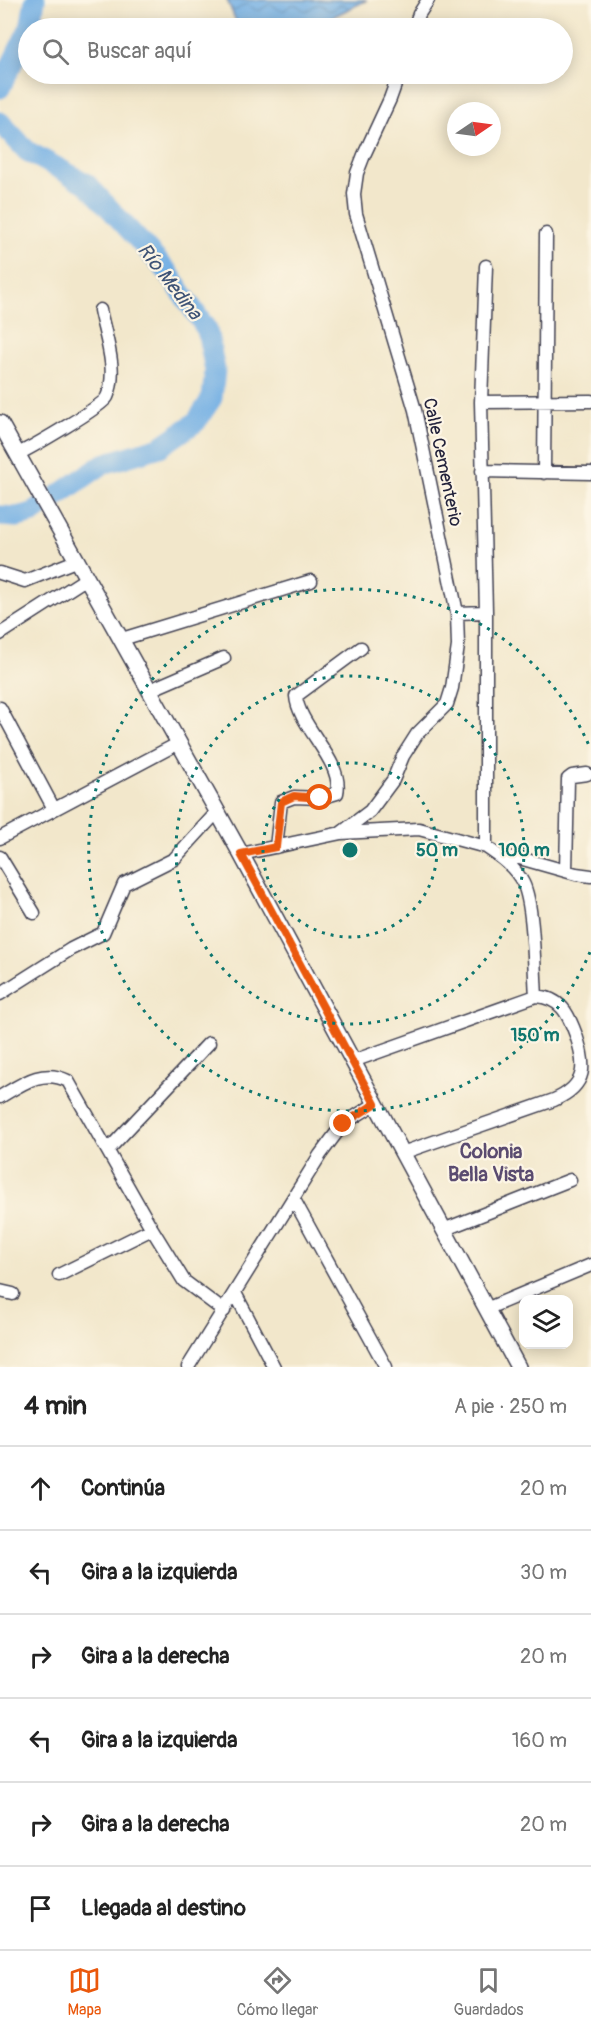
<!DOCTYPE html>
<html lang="es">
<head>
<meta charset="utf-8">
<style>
	body { margin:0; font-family:Pangolin,sans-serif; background:#f6f6f6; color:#222 }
	.controls { position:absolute; right:18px; bottom:18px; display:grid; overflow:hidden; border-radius:12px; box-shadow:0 3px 15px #0003 }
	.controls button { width:54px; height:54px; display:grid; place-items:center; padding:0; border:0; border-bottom:2px solid #e0e0e0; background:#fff; color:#222; font:30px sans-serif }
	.compass { position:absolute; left:447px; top:102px; width:54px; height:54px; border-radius:50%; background:#fff; box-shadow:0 3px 15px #0003; rotate:77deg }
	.stop { position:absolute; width:18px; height:18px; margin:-14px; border:4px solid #ea580c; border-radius:50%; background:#fff }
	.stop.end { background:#ea580c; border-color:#fff; box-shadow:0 2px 6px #0008 }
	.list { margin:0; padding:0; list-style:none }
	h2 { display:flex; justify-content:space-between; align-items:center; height:78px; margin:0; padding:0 24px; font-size:26px }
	h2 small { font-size:20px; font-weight:400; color:#767676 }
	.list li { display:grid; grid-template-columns:39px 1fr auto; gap:18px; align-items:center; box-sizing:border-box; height:84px; padding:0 24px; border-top:2px solid #e0e0e0 }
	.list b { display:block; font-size:22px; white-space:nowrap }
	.list em { font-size:20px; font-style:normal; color:#767676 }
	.icon { flex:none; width:33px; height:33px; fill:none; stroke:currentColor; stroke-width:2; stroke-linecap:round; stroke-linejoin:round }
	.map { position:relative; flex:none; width:591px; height:1367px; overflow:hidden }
	.search { position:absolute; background:#fff; box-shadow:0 3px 15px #0003; left:18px; right:18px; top:18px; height:66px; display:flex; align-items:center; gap:15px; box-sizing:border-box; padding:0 21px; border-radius:33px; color:#767676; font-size:22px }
	.sheet { height:582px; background:#fff }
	nav { display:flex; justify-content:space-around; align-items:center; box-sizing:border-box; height:84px; border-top:2px solid #e0e0e0; background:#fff; font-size:16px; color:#767676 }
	nav a { display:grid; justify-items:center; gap:3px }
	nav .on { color:#ea580c }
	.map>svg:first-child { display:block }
</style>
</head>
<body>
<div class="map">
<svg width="591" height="1367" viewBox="0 0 591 1367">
	<defs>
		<pattern id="water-waves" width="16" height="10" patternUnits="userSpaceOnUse" patternTransform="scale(1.5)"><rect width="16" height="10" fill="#72afe4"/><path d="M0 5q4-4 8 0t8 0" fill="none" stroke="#5d8eba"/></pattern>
	</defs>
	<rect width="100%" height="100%" fill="#fcf5e5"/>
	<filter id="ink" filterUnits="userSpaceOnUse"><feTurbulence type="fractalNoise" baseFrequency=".0167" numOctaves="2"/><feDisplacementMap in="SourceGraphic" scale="12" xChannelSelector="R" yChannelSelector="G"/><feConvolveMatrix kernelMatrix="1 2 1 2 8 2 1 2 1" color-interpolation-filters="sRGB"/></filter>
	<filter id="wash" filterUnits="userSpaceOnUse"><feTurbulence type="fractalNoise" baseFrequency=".008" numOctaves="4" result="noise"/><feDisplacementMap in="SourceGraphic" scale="24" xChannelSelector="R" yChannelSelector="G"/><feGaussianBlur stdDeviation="1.35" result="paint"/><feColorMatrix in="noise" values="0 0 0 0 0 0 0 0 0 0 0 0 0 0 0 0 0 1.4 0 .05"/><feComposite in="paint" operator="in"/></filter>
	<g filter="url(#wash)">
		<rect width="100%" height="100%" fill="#f2e7cb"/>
		<path fill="url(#water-waves)" stroke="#4a6890" stroke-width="1.5" d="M227,0h140l-57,28h-71z"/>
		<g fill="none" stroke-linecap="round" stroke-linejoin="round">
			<path stroke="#72afe4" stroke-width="21" d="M30,28l5,-28
				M0,88l28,-57
				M0,122l27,29 60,33 81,88 39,58 8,40 -3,28 -16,24 -36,25 -57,17 -70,49 -16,4 -17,-1"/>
		</g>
	</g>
	<g filter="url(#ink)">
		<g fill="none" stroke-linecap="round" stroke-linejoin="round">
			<g stroke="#414051" stroke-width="15">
				<path id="minor" d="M414,28l5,-14 9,-14
					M486,266l-5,136 5,210v235c15,10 29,20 37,36 11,22 11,86 13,113
					M481,402l110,-1
					M18,454c14,-7 84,-47 89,-57 12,-26 -2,-61 -7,-87
					M482,471l109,2
					M544,473l2,-239
					M0,573l25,8 53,-21
					M457,613l29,-1
					M0,634l87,-56
					M122,639l189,-58
					M150,690l74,-32
					M0,708l54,101
					M341,833l29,-22 23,-31 10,-24 14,-22 30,-30 5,-16 6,-42 -1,-33 -42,-203 -59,-196 -2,-20 3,-21 7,-18 26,-56 9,-25
					M0,838l179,-95
					M276,847l5,-45 13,-5 26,1 17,-5c7,-31 -39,-67 -41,-97l65,-48
					M241,854l100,-21 78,-4 67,18
					M0,857l34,56
					M505,860l11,-3 60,17 15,2
					M566,871l2,-92 4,-3 15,-2
					M0,994l71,-45 32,-16 21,-49 50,-25 43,-47
					M353,1061l183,-65c25,2 32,17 40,39 10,30 12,50 -22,65l-152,53
					M0,1097c22,-13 42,-29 68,-16l84,148 -93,46
					M108,1150l101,-107
					M293,1198l93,169
					M152,1229l32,52 40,30
					M443,1230l127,-50
					M0,1291l13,3
					M235,1293l39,74
					M486,1309l105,-44
					M188,1367l132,-212 23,-31 32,-20"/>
			</g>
			<g stroke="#414051" stroke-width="18">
				<path id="major" d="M0,423l241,431 277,513"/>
			</g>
			<use href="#minor" stroke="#fff" stroke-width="12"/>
			<use href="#major" stroke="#fff" stroke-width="15"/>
		</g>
	</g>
	<g fill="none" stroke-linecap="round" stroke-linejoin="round" filter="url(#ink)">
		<path stroke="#ea580c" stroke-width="8" d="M320,798l-26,-2 -13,6 -5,45 -35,7 134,250 -32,20"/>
	</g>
	<g fill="none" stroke="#0f766e" stroke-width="3" stroke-dasharray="3 6">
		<circle cx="350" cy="850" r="87"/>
		<circle cx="350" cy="850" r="174"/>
		<path d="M590 952A261 261 0 1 1 590 748"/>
	</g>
	<g text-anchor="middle" stroke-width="4.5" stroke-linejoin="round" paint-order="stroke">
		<g font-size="18" fill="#22223b" stroke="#fcf5e5">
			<text transform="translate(443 462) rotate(78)" y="6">Calle Cementerio</text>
		</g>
		<g font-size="20" font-style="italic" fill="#3e5376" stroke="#fcf5e5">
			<text transform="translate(170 281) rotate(52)" y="7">Río Medina</text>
		</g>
		<g font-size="20" font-weight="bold" fill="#5a4b70" stroke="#fcf5e5">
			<text x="491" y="1158">Colonia<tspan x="491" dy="23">Bella Vista</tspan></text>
		</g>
	</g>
	<circle cx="350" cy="850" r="9" fill="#0f766e" stroke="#fcf5e5" stroke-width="3"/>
	<g font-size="18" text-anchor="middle" font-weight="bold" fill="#0f766e" stroke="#fcf5e5" stroke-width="4.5" stroke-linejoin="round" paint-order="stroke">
		<text x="437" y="856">50 m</text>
		<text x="524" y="856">100 m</text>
		<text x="535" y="1041">150 m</text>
	</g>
</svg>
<div class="controls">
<button><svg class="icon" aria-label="layers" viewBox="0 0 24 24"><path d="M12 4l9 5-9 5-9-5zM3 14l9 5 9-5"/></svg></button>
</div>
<svg class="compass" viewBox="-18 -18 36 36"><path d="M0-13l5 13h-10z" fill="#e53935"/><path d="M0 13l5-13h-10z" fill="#767676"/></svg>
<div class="stop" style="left:320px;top:798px"></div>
<div class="stop end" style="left:343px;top:1124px"></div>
<div class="search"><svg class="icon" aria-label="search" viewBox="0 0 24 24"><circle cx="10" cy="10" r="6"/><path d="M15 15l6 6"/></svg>Buscar aquí</div>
</div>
<section class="sheet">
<h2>4 min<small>A pie · 250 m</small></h2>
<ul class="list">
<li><svg class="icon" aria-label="ahead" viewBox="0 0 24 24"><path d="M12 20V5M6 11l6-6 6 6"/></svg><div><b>Continúa</b></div><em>20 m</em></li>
<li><svg class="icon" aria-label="left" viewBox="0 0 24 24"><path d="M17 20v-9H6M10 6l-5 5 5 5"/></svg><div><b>Gira a la izquierda</b></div><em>30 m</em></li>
<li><svg class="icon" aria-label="right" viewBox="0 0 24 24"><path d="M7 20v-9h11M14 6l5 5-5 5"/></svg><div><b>Gira a la derecha</b></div><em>20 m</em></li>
<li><svg class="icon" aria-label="left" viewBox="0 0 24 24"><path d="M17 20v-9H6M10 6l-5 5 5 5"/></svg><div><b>Gira a la izquierda</b></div><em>160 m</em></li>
<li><svg class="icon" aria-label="right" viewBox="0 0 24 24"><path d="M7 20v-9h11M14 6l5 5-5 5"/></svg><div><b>Gira a la derecha</b></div><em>20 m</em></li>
<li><svg class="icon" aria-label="arrive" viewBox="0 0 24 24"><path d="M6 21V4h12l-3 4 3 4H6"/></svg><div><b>Llegada al destino</b></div></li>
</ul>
</section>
<nav>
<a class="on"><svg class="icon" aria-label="map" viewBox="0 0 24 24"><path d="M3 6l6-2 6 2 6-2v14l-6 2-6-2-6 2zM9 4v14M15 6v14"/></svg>Mapa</a>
<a><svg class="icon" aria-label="directions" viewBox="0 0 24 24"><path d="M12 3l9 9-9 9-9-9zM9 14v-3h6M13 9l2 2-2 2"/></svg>Cómo llegar</a>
<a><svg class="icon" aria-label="saved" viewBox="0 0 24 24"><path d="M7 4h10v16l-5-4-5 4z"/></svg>Guardados</a>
</nav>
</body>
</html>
